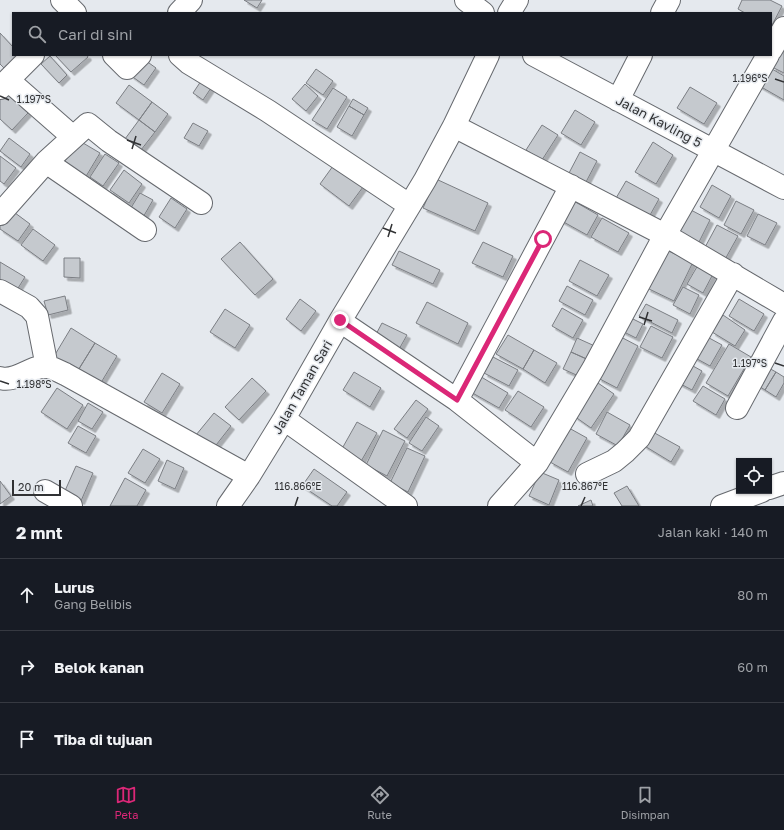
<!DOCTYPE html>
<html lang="id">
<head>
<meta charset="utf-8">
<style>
	body { margin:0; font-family:"Golos Text",sans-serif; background:#20242c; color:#f1f3f6 }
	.controls { position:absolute; right:12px; bottom:12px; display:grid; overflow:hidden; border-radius:0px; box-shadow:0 1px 3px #0004 }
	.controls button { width:36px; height:36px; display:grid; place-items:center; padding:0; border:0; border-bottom:1px solid #363941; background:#171b24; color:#f1f3f6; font:20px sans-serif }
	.scale { position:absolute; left:12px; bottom:10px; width:49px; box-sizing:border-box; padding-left:4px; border:2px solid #313234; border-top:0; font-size:11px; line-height:14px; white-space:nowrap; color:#313234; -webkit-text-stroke:3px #e5e9ee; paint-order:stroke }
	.stop { position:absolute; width:12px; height:12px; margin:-9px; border:3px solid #db2777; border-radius:50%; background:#fff }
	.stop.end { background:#db2777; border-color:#fff; box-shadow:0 1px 4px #0008 }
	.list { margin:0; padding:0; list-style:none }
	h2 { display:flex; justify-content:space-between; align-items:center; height:52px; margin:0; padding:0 16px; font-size:17px }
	h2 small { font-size:13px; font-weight:400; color:#9ea1a6 }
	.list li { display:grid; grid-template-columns:26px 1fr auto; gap:12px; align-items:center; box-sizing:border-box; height:72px; padding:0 16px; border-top:1px solid #363941 }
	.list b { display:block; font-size:15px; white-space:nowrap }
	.list p { margin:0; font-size:13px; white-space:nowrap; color:#9ea1a6 }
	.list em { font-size:13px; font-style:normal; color:#9ea1a6 }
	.icon { flex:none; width:22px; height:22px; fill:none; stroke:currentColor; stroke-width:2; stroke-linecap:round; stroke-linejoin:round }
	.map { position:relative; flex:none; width:784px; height:506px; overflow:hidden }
	.search { position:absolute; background:#171b24; box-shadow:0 1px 3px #0004; left:12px; right:12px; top:12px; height:44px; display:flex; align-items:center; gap:10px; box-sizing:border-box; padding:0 14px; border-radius:0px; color:#9ea1a6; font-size:15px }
	.sheet { height:268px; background:#171b24 }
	nav { display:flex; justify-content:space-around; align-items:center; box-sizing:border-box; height:56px; border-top:1px solid #363941; background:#171b24; font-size:11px; color:#9ea1a6 }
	nav a { display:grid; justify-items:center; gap:2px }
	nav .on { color:#db2777 }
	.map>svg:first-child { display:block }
</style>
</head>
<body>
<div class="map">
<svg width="784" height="506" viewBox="0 0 784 506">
	<defs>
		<filter id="shadow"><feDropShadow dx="3.5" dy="3.5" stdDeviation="0" flood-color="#0004"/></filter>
	</defs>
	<rect width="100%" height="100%" fill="#e5e9ee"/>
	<path fill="#c5c9ce" stroke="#7b7e83" filter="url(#shadow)" d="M244,0h18l-5,8z
		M742,0h28l12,6 -11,21v-14h-26l-7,-4z
		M0,33l13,14v8h6l-15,13 -4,-4z
		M782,49l2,1v23l-12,-6z
		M55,55h32l1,2 -17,15z
		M50,56l17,19 -8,8 -18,-19z
		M142,58l14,10 -12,17 -14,-10z
		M767,66l17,10v24l-28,-16z
		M316,69l17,12 -10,14 -17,-12z
		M201,81l10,7 -8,12 -10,-7z
		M305,84l13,12 -12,15 -14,-12z
		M129,85l23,17 -13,18 -23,-17z
		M690,87l27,16 -13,21 -27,-16z
		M333,88l14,9 -20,32 -15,-9z
		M3,90l25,23 -16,17 -12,-11v-26z
		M353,99l15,9 -4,7 -15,-9z
		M152,102l16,12 -13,18 -16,-12z
		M349,106l15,9 -12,21 -15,-9z
		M575,110l20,12 -14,23 -20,-12z
		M139,120l16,12 -14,18 -16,-11z
		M193,123l15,8 -9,15 -15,-8z
		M542,125l16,10 -16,25 -16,-10z
		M9,138l21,16 -9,13 -21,-16z
		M78,140l22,13 -15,25 -22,-14z
		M653,142l20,13 -17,29 -21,-12z
		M580,152l17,9 -11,21 -17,-9z
		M105,154l14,9 -16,23 -13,-9z
		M0,156l16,12 -12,16 -4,-3z
		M333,166l30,21 -14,19 -29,-22z
		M124,170l18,14 -13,19 -19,-13z
		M436,179l52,24 -13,28 -52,-23z
		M626,181l33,18 -14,25 -33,-19z
		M712,185l19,11 -12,22 -19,-11z
		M140,193l13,7 -11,19 -13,-8z
		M171,198l16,11 -12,19 -16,-11z
		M572,200l26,15 -11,20 -27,-15z
		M736,201l18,9 -13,24 -17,-9z
		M7,207l23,17 -12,17 -18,-12v-11z
		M689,209l21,11 -14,28 -21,-11z
		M758,214l19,9 -12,22 -18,-9z
		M602,218l27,15 -11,19 -27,-15z
		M717,225l21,11 -15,27 -20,-12z
		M33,229l22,16 -12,16 -22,-16z
		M240,242l33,37 -18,16 -34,-36z
		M483,242l30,14 -10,21 -31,-14z
		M666,250l27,12 -19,39 -27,-13z
		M399,251l41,19 -7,14 -41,-19z
		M64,258h16v20l-16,-1z
		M580,260l29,15 -12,21 -28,-15z
		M0,262l25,15 -10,16 -15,-9z
		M698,265l15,9 -10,19 -16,-9z
		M567,286l26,14 -8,15 -26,-14z
		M683,287l16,8 -9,19 -17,-9z
		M65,296l3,14 -20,5 -4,-14z
		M300,299l16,12 -15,20 -15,-12z
		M739,299l25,15 -10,17 -25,-15z
		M427,302l41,21 -10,21 -42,-21z
		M646,304l32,16 -6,13 -33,-17z
		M562,308l21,12 -10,18 -21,-12z
		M225,309l25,16 -15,23 -25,-16z
		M723,315l22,15 -10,16 -23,-14z
		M629,317l14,7 -7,14 -14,-7z
		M382,323l25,12 -9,16 -24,-13z
		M651,326l22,11 -11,21 -22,-11z
		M71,328l24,15 -18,29 -24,-14z
		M700,333l22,12 -12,21 -22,-12z
		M508,335l26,15 -11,19 -27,-15z
		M619,336l19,10 -21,42 -19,-10z
		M577,338l20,9 -6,14 -20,-9z
		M95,343l22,13 -18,30 -22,-14z
		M729,344l22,13 -23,39 -22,-13z
		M534,350l23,13 -12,20 -22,-14z
		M571,352l20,9 -8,17 -20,-9z
		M493,357l25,13 -9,16 -25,-13z
		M684,361l18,10 -10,19 -19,-10z
		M765,366l11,6 -11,18 -11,-7z
		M354,372l27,16 -11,19 -27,-17z
		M776,372l8,5v6l-8,14 -11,-7z
		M162,373l18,11 -18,29 -18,-11z
		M478,375l30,18 -9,15 -30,-17z
		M252,378l14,13 -27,29 -14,-13z
		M598,383l16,11 -23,34 -17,-12z
		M703,386l22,13 -9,16 -23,-14z
		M57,388l26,17 -16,24 -26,-17z
		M518,391l26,16 -13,20 -26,-17z
		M416,400l12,9 -21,29 -13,-9z
		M88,403l15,9 -11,17 -14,-8z
		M607,412l23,13 -12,21 -22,-12z
		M214,413l17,13 -18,23 -17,-14z
		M426,417l13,9 -17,25 -13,-8z
		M357,422l20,11 -18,32 -20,-11z
		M78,426l18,10 -10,17 -18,-10z
		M569,428l18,10 -19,34 -18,-10z
		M383,430l22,11 -18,35 -21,-11z
		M651,431l29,16 -9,15 -28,-17z
		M407,448l18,8 -17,36 -18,-9z
		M143,449l17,10 -15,24 -17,-10z
		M167,460l17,8 -9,21 -17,-8z
		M76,466l17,7 -12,28 -17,-8z
		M314,469l33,23 -10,14h-5l-30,-20z
		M540,472l19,8 -10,25 -20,-9z
		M125,478l21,12 -9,16h-27z
		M0,481l11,15 -11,8z
		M627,486l12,20h-17l-8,-13z
		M591,500l2,6h-15z"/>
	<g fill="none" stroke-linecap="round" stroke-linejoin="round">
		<g stroke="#66696e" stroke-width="24">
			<path id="minor" d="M62,0l13,13
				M466,0l17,13
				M179,13l12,-13
				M509,13l8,-13
				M662,13l7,-13
				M771,50l13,-22
				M114,55l13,13 13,-13
				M180,55l9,8 79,48 141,94
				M534,55l250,133
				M8,80l65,57
				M0,88l33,-33
				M618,100l23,-45
				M454,126l211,109 119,70
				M46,162l99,68
				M0,214l46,-52 42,-38 21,17 92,62
				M0,291l29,16 8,9 10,51
				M340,321l117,79 80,63
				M0,378c17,5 32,-14 48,-11 6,1 12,5 17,7l184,102
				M457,400l114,-214
				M737,408l47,-87
				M284,419l122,87
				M587,474l27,-13 11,-9 14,-14 94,-164
				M769,488l15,-5
				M45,491l26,15
				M228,506l21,-30 35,-57 56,-98 85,-141 29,-54 34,-71
				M499,506l38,-43 56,-94 72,-134 103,-180
				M722,506l40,-15"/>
		</g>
		<use href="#minor" stroke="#fff" stroke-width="22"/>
	</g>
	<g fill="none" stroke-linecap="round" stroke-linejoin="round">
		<path stroke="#db2777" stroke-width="5" d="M340,320l117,80 86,-161"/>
	</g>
	<path fill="none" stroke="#313234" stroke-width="1.5" d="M775,79l9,3M0,96l9,4M127,140l14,5M132,149l4,-13M383,228l13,5M388,237l4,-13M639,317l13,4M644,325l4,-13M775,363l9,3M0,381l9,3M295,506l3,-9M581,506l4,-9"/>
	<g text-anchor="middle" stroke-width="3" stroke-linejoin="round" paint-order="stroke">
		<g font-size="13" fill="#313234" stroke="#e5e9ee">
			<text transform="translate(659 121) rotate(28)" y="5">Jalan Kavling 5</text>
			<text transform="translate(302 387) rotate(-60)" y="5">Jalan Taman Sari</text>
		</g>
	</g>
	<g font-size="10" text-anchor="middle" fill="#313234" stroke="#e5e9ee" stroke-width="3" stroke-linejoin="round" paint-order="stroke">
		<text x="750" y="82">1.196°S</text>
		<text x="34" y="103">1.197°S</text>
		<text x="750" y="367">1.197°S</text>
		<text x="34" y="388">1.198°S</text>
		<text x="298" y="490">116.866°E</text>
		<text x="585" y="490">116.867°E</text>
	</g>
</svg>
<div class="controls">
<button><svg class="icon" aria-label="locate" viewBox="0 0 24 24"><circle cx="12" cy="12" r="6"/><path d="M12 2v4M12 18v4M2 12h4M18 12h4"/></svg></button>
</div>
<div class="scale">20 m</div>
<div class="stop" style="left:543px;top:239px"></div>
<div class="stop end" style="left:340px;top:320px"></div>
<div class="search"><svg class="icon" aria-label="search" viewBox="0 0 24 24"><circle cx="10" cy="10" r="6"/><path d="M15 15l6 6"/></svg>Cari di sini</div>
</div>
<section class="sheet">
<h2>2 mnt<small>Jalan kaki · 140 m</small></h2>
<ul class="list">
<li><svg class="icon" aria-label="ahead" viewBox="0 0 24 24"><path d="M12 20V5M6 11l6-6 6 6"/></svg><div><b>Lurus</b><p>Gang Belibis</p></div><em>80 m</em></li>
<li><svg class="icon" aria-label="right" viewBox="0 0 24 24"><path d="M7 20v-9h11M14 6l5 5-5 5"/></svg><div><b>Belok kanan</b></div><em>60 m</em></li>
<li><svg class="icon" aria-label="arrive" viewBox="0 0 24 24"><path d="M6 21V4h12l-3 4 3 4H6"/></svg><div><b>Tiba di tujuan</b></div></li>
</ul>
</section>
<nav>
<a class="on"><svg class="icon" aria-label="map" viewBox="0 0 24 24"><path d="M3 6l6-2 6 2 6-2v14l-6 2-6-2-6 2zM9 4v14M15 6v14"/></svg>Peta</a>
<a><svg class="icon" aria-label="directions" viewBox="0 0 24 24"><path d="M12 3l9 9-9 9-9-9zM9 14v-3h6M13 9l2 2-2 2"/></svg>Rute</a>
<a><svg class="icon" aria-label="saved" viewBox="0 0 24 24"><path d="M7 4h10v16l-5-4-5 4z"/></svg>Disimpan</a>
</nav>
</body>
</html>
